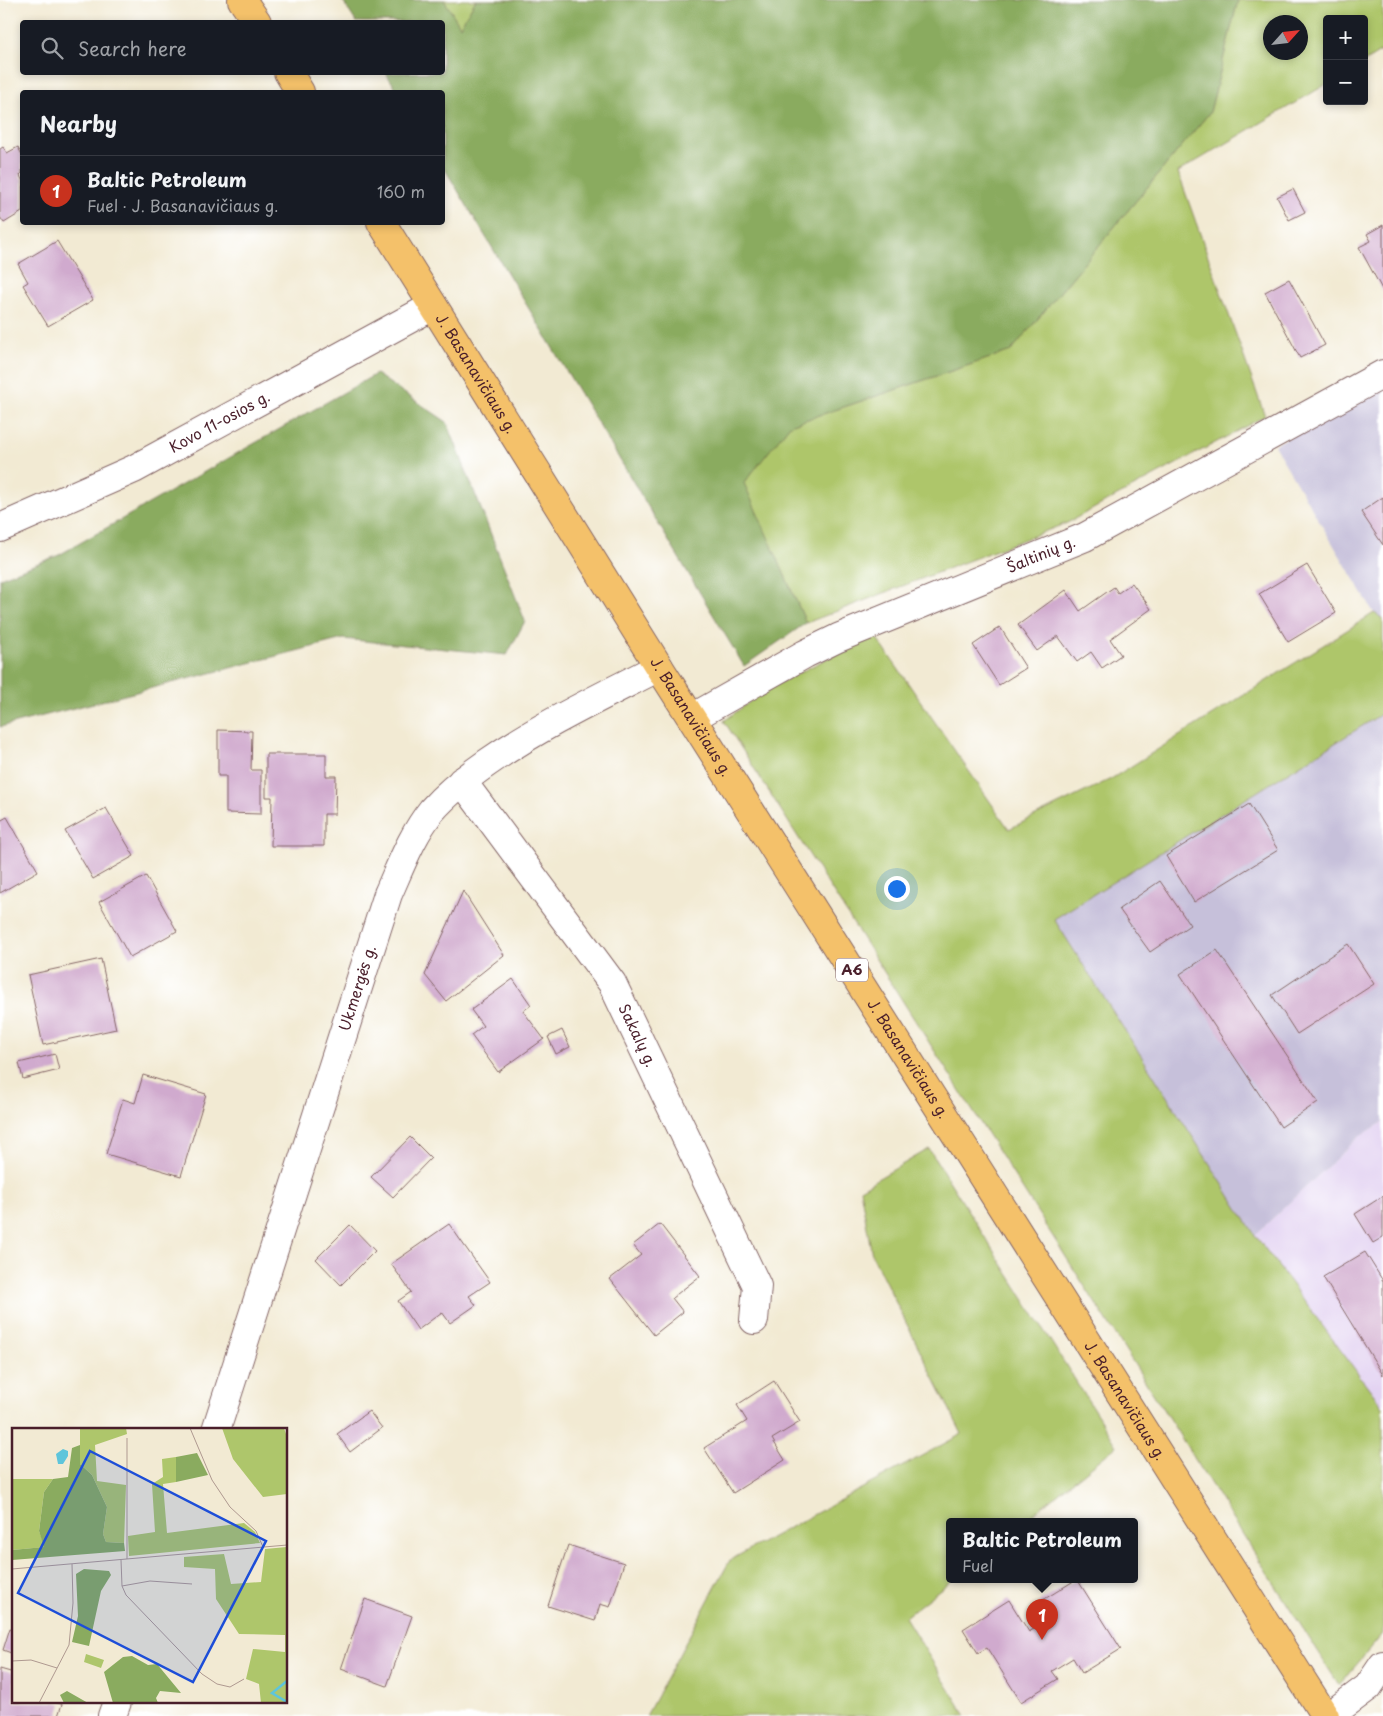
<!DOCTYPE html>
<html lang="en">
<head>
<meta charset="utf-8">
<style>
	body { margin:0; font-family:"Playpen Sans",sans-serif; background:#20242c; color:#f1f3f6 }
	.controls { position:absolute; right:15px; top:15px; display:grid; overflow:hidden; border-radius:5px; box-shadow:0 2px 8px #0003 }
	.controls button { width:45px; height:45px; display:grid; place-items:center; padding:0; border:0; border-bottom:1px solid #363941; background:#171b24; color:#f1f3f6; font:25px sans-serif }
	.compass { position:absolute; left:1263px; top:15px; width:45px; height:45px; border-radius:50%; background:#171b24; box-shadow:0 2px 8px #0003; rotate:63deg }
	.you { position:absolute; left:896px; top:888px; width:18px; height:18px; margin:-12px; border:4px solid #fff; border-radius:50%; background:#1a73e8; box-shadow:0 0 0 8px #1a73e833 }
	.badge { display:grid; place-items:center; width:32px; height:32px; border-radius:50%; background:#c8321e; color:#fff; font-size:16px; font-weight:700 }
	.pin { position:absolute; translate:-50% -41px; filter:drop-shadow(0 1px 2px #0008) }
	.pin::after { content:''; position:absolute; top:26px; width:18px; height:15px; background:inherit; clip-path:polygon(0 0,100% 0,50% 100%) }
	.popup { position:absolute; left:946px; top:1518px; width:192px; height:65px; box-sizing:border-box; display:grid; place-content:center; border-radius:5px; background:#171b24; filter:drop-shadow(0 1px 4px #0005); font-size:16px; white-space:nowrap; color:#9ea1a6 }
	.popup b { font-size:19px; color:#f1f3f6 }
	.popup::after { content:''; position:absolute; left:50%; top:100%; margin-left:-10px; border:10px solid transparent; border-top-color:#171b24 }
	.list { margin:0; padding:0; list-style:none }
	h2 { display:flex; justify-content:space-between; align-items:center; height:65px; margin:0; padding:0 20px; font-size:21px }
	h2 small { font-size:16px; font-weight:400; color:#9ea1a6 }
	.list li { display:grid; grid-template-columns:32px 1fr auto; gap:15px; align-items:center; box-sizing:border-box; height:70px; padding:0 20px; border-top:1px solid #363941 }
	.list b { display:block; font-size:19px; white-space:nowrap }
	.list p { margin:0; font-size:16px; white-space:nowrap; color:#9ea1a6 }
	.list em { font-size:16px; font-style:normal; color:#9ea1a6 }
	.icon { flex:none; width:28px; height:28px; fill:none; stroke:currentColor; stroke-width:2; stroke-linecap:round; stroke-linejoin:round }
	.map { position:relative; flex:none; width:1383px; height:1716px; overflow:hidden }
	.search { position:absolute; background:#171b24; box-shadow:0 2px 8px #0003; left:20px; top:20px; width:425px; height:55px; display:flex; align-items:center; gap:12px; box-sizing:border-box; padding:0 18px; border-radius:5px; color:#9ea1a6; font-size:19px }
	.panel { position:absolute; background:#171b24; box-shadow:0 2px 8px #0003; left:20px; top:90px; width:425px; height:135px; border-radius:5px }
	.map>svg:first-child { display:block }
</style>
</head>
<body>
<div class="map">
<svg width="1383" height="1716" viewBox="0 0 1383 1716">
	<rect width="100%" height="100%" fill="#fff"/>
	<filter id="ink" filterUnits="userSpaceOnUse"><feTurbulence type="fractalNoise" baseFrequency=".02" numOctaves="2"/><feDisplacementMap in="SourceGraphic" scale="10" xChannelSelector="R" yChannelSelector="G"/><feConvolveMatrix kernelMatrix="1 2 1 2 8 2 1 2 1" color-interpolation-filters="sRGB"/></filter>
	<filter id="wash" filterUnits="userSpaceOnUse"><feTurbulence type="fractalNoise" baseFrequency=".0096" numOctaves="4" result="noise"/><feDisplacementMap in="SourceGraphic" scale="20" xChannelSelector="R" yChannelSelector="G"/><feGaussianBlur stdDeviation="1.12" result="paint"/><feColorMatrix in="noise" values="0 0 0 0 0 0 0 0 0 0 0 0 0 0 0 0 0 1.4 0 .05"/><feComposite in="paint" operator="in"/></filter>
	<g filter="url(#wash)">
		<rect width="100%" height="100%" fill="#f2ead3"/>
		<path fill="#e3d3f2" d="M1383,1122v285l-128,-172 104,-98z"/>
		<path fill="#c6c0da" d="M1383,388v230l-9,-5 -100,-168z
			M1383,713v409l-24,15 -104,98 -201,-316z"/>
		<path fill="#aec66b" stroke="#7c724b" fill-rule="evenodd" d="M444,0h32l-16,26z
			M1238,0h145v50l-19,12v-43h-37v65l-149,88 87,244 -198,107 -261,100 -63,-140 47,-58 221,-74 199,-239zM1270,22h30v30h-30z
			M1374,613l9,5v95l-329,206 201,316 128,172v227l-44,51 -615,-964 40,-30 110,-57 135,195 102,-50z
			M929,1149l188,297 -93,75h-74v58h3l-48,38 61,99h-320l84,-156 232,-126 -90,-179 -12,-66z"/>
		<path fill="#8aab5f" stroke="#6a6545" d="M342,0h102l16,26 16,-26h762l-28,112 -199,239 -221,74 -46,58 62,140 -62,43 -301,-500 -1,-74h-44l-12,-19 56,-1v-50h-86z
			M376,374l71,48 78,199 -18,34 -164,-16 -343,88v-149l59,-23z"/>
		<g id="blocks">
			<path fill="#d0aace" d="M3,147l4,6 11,-6 4,8v18l-2,2 2,5v32l-18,11 -4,-6v-68z
				M1293,189l12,23 -16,8 -12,-23z
				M1383,225v66l-24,-44 12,-6 -4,-7z
				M57,241l36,59 -45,26 -25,-41 5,-3 -10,-18z
				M1289,279l36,66 -25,13 -35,-66z
				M1383,497v48l-22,-33z
				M1307,565l29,48 -48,29 -29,-48z
				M1132,583l19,26 -41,30 11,16 -19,13 -11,-16 -14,10 -19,-26 -21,15 -19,-26 48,-35 14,21 34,-24 4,6z
				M1000,627l26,41 -27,17 -26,-40z
				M218,730l34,1 -1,39h10v44l-35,-1v-37h-8z
				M266,754h60v22h10l-1,38h-11v32h-53l1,-49h-6z
				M1249,804l29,46 -84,52 -28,-46z
				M106,808l28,48 -41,23 -28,-48z
				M7,817l31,54 -38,22v-72z
				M146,876l31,55 -47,26 -31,-55z
				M1160,881l30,44 -40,27 -31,-43z
				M463,891l41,64 -58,46 -21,-26z
				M1348,944l26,40 -77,50 -25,-39z
				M1217,950l101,152 -37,25 -101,-153z
				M101,959l15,70 -73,16 -15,-70z
				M513,979l18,26 -8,6 21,28 -46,33 -27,-37 12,-9 -12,-16z
				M562,1030l8,17 -14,7 -8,-17z
				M55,1054l4,16 -36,9 -4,-16z
				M143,1075l63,19 -25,82 -75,-22 17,-55 12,4z
				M410,1137l21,21 -38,39 -22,-20z
				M1383,1196v41l-10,6 -18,-29z
				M449,1224l41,58 -21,14 7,9 -26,18 -8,-11 -24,18 -20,-29 13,-9 -20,-28z
				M660,1224l40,52 -28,22 11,14 -29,23 -44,-56 31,-24 -8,-10z
				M350,1225l25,26 -34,34 -25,-26z
				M1365,1252l18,29v94l-60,-98z
				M774,1381l26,41 -28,17 13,21 -52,33 -29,-45 43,-27 -10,-16z
				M369,1411l13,17 -32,24 -13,-18z
				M568,1545l56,18 -14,44 -10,-3 -5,17 -47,-15z
				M1077,1579l44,70 -39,24 -9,-15 -21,13 6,8 -37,23 -34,-54 -9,5 -15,-24 46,-29 20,32 20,-13 -11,-16z
				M365,1599l47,17 -25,70 -46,-17z
				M10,1628l4,2v24l-11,-4z
				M0,1669l14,4v29h40l8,2 -4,12h-58z"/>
		</g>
	</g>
	<g filter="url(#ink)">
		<use href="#blocks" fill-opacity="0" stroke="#856666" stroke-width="1"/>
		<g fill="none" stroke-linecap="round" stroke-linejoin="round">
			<g stroke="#856666" stroke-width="30">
				<g id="minor">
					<path id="s1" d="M0,528l134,-59 299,-163"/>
					<path id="s2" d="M692,718l113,-64 33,-16 247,-101 298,-163"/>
					<path id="s3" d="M462,781l150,202 145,303 -3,34"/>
					<path id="s4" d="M216,1430l172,-536c13,-29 24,-59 44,-84 16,-18 35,-33 55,-47 54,-38 114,-66 172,-96"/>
					<path d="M112,1716l5,-14"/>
					<path d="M1329,1716l39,-29 15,-22"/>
				</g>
			</g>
			<g stroke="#856666" stroke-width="30">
				<g id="highway">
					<path d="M242,0l15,22"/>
					<path d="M288,72l12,20"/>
					<path id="s5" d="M381,222l278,445 666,1049"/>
				</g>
			</g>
			<use href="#minor" stroke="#fff" stroke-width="28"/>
			<use href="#highway" stroke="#f4c16b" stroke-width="28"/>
		</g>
	</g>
	<g text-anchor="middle" stroke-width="5" stroke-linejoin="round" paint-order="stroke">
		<rect fill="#fff" stroke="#80626b" stroke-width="1" x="836" y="958.5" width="32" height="23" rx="4"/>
		<g font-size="14" font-weight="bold" fill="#4a1f2b">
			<text x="852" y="975">A6</text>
		</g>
		<g font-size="15" fill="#4a1f2b" stroke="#fff">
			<text dy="5" stroke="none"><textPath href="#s5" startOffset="179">J. Basanavičiaus g.</textPath></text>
			<text dy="5" stroke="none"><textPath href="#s1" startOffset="244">Kovo 11-osios g.</textPath></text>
			<text dy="5" stroke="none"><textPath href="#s2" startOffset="386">Šaltinių g.</textPath></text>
			<text dy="5" stroke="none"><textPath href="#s5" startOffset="584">J. Basanavičiaus g.</textPath></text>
			<text dy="5" stroke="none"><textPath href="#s4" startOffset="464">Ukmergės g.</textPath></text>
			<text dy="5" stroke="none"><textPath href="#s3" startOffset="310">Sakalų g.</textPath></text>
			<text dy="5" stroke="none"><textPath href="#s5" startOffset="989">J. Basanavičiaus g.</textPath></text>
			<text dy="5" stroke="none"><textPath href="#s5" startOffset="1394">J. Basanavičiaus g.</textPath></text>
		</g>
	</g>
	<g transform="translate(12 1428)">
		<rect width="275" height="275" fill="#f2ead3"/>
		<path d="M68,0h46l1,6 -32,11 2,36 29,4 -2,58 -18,-1 -3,-8 4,-27 -15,-32 -12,-11zM210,0h62l3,9v57l-24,3 -30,-38zM164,29v25l-13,2 4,49 77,-10 11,9 5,11 -131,13 -1,-20 27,-4 -3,-48 11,-7 -1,-18zM0,51h41l-9,13 -5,39 6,16 -33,3zM275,119v156h-26l-2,-19 -13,-5 7,-30 32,3v-17l-46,-1 -23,-35 -1,-30 -31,-2v-10l40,-3 7,30 30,-2 4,-33zM74,226l18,6 -3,8 -17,-6z" fill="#aec66b"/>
		<path d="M68,17v19l12,11 15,32 -4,27 3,8 18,1 1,8 -113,9v-10l32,-3 -5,-16 5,-39 9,-13 15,-2 4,-29zM185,25l11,22 -32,7v-25zM72,141l25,2 2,4 -10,16 -12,55 -17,-4 6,-26 -2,-42zM120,228l16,9 9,-1 24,29 -21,-2 -4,7 2,5h-45l-9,-31 19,-15zM55,263l21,12h-24l-4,-8z" fill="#8aab5f"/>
		<path d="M51,21l5,2v5l-5,8h-5l-2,-10z" fill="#5ec5db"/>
		<path fill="none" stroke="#5ec5db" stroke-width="2.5" d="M275,253l-15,12 15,9"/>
		<path fill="none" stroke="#af9990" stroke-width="1" d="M178,0l22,52 18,27 26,24 7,16M115,10v121M109,132l1,26 4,9 76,79 15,10 13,3 14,-8M0,141l275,-24M110,158l28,-5 42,3M0,233l19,-1 26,8M27,275l30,-58 4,-42 -1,-39"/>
		<path fill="#1d4ed8" fill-opacity="0.15" stroke="#1d4ed8" stroke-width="2.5" d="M78,23l176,90 -73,141 -175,-89z"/>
		<rect width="275" height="275" fill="none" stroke="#4a1f2b" stroke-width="2.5"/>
	</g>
</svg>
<div class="controls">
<button>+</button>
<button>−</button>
</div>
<svg class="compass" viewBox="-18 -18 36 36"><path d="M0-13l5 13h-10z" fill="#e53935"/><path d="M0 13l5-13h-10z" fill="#9ea1a6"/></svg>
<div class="you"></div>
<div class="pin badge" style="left:1042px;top:1640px">1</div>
<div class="popup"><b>Baltic Petroleum</b>Fuel</div>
<div class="search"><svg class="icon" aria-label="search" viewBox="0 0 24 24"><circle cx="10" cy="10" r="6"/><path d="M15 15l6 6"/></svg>Search here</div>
<section class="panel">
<h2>Nearby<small></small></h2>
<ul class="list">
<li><span class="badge">1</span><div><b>Baltic Petroleum</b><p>Fuel · J. Basanavičiaus g.</p></div><em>160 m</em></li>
</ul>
</section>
</div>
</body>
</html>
